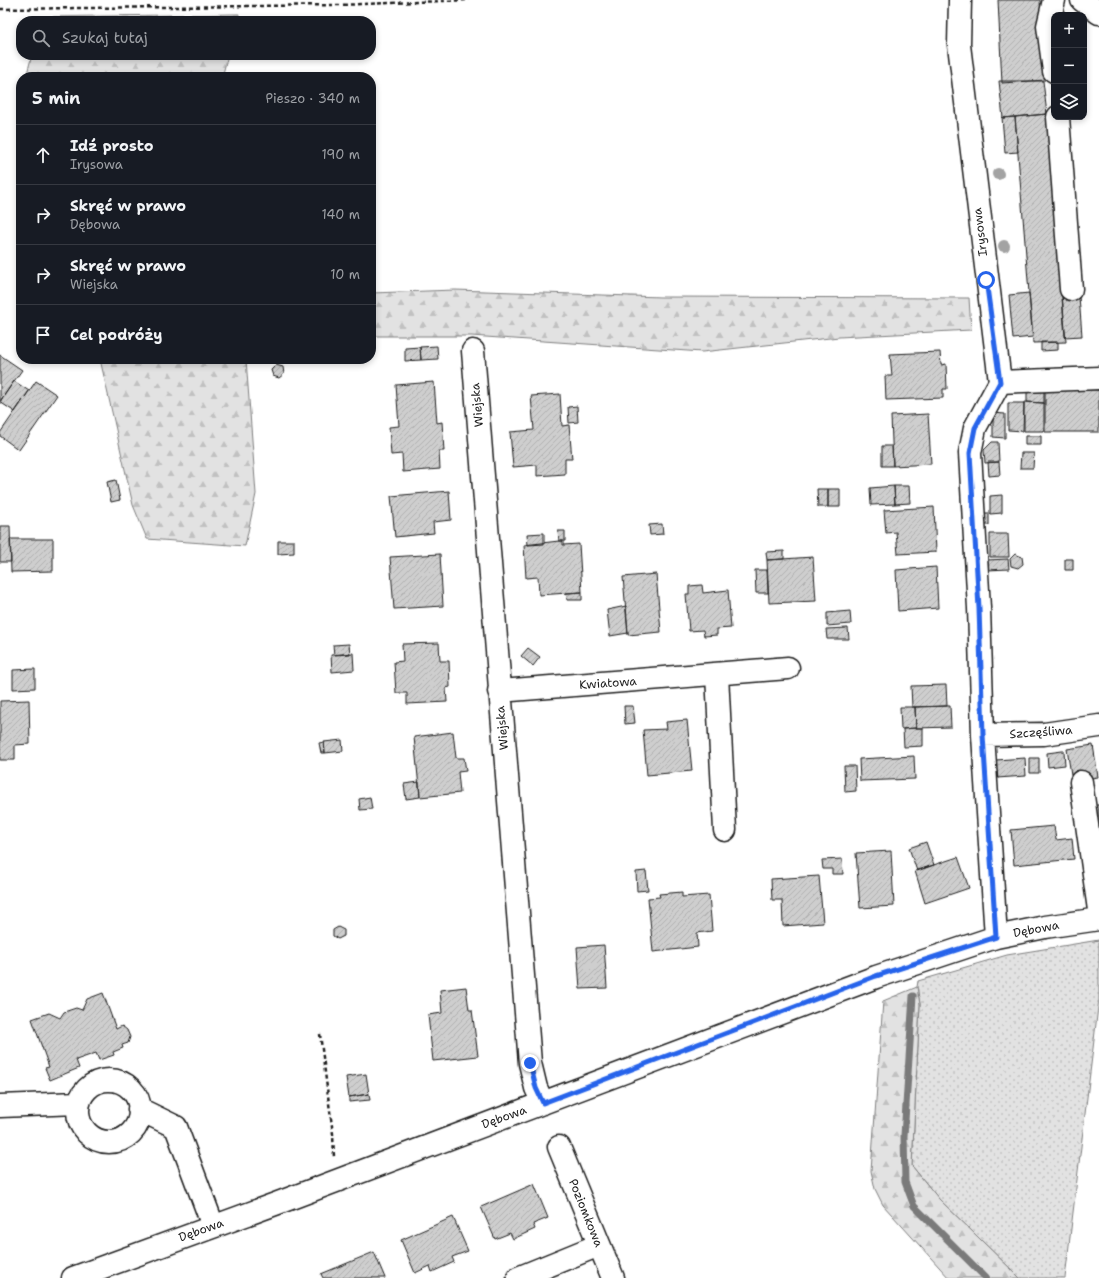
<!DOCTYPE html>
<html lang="pl">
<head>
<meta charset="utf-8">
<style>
	body { margin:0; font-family:"Shantell Sans",sans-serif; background:#20242c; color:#f1f3f6 }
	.controls { position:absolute; right:12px; top:12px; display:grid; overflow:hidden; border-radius:8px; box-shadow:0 2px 6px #0003 }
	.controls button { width:36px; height:36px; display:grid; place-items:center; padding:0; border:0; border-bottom:1px solid #363941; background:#171b24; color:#f1f3f6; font:20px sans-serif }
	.stop { position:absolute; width:12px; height:12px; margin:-9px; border:3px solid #2563eb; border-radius:50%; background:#fff }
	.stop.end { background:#2563eb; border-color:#fff; box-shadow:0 1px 4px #0008 }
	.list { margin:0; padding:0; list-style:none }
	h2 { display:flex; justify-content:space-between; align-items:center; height:52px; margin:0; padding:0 16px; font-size:17px }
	h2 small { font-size:13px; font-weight:400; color:#9ea1a6 }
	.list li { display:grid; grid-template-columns:26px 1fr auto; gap:12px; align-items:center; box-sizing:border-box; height:60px; padding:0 16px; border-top:1px solid #363941 }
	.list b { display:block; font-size:15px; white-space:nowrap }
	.list p { margin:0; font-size:13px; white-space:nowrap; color:#9ea1a6 }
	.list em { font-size:13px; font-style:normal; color:#9ea1a6 }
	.icon { flex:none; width:22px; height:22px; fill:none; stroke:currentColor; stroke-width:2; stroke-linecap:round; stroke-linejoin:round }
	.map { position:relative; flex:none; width:1099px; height:1278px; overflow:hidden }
	.search { position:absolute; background:#171b24; box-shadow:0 2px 6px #0003; left:16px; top:16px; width:360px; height:44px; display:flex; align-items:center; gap:10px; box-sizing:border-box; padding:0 14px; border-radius:16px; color:#9ea1a6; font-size:15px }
	.panel { position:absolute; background:#171b24; box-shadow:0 2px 6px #0003; left:16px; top:72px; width:360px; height:292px; border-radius:16px }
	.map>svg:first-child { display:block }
</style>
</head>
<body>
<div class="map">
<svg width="1099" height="1278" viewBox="0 0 1099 1278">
	<defs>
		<pattern id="grass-dots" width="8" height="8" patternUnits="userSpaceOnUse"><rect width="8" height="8" fill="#e2e2e2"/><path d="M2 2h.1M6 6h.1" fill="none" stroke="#c1c1c1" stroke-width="1.8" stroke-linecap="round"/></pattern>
		<pattern id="forest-firs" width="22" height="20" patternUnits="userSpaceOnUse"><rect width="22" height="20" fill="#e2e2e2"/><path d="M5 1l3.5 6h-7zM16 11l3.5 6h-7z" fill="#c1c1c1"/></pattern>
		<pattern id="building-hatch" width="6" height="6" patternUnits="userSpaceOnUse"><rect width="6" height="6" fill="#cecece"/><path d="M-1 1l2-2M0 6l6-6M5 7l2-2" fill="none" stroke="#b0b0b0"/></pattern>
	</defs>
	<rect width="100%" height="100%" fill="#fff"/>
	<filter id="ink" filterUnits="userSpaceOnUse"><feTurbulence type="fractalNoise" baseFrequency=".025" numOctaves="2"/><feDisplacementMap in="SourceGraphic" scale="8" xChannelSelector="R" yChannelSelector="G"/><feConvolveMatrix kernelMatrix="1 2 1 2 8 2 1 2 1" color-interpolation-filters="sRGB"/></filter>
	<g filter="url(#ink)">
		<path fill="url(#grass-dots)" stroke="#7f7f7f" d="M1099,940v59l-34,279h-45l-81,-79 -27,-33 8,-162 -3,-17 1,-6 89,-26z"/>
		<path fill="url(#forest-firs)" stroke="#7f7f7f" d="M239,14l-1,7h-198l1,-4z
			M32,55h196l-6,22h-196z
			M455,290l206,7 308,1 2,32 -132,7 -137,15 -231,-16h-100v-43z
			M100,359h146l10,135 -11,52 -98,-7 -14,-34z
			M917,987l3,17 -8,162 27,33 81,79h-71l-66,-73 -8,-16 -4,-18 12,-170z"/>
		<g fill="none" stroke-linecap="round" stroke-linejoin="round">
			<path stroke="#7a7a7a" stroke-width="7" d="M913,996l-9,140 1,46 9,24 72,72"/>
		</g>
		<path fill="url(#building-hatch)" stroke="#1c1c1c" d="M998,0h42l5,80 -43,3z
			M999,81h44l4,33 -44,4z
			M1047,114l19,228 -33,1 -18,-226z
			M1002,117l1,1 12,-1 3,35 -13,1z
			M1029,293l4,44 -20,2 -4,-44z
			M1079,296l3,40 -17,1 -3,-40z
			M1041,342h17v8l-17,1z
			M437,346l1,13 -17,1 -1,-13z
			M420,347l1,13 -16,1v-13z
			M940,352l1,13 5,-1 1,25h-4v9l-57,2 -1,-24h7l-2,-22z
			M0,355l22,15 -22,31z
			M276,365l7,2 1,7 -5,4 -6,-2 -2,-6z
			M14,381l15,10 -14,21 -15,-10z
			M36,381l21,14 -38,55 -19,-14v-3z
			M434,382l3,41 5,-1 2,29h-5l1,18 -37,3 -1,-18 -11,1 -2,-28 10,-1 -3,-41z
			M1045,389l54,1v42h-54z
			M1027,391h17v12l-17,-1z
			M560,394l2,32 7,-1 3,34h-7v15l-28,2v-11l-24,2 -3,-35 24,-2 -3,-34z
			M1024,402l20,1v28h-20z
			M1008,403h16l-1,28 -15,-1z
			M577,406l1,16 -9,1 -1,-16z
			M993,413l12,1v24l-12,-1z
			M928,414l3,50 -38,2 -2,-50z
			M1025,436h16v9h-16z
			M992,442h6l1,20 -14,1 -1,-13z
			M882,446h10l1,20h-11z
			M1021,453h13l-1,15h-13z
			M988,462h11l1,13 -11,1z
			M116,480l4,20 -9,2 -4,-20z
			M894,486l1,18 -24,1 -1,-17z
			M894,486h15l1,17 -15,1z
			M817,489h11v18h-10z
			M828,489h12v18h-12z
			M449,491l2,29 -18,2 1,11 -39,4 -4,-41z
			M1002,495v18l-12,1v-18z
			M934,507l2,45 -38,2 -2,-22 -10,1 -2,-23z
			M983,513h6v12h-6z
			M662,524l1,10 -13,1 -1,-10z
			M0,526h10l1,36h-11z
			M558,531h7v10h-6z
			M544,533v11l-16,1 -1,-11z
			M990,534h18l1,23h-19z
			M10,539h43v32l-42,1z
			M278,541h16v12l-16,1z
			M559,541h4v4l16,-1 3,48 -43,3 -1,-18 -12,1 -2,-33z
			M784,551v8l-17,1 -1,-8z
			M440,554l3,52 -49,3 -4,-52z
			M1015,554l7,3 1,7 -5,4 -7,-2 -1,-7z
			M813,557l3,44 -47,2 -2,-43z
			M1008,559l1,10 -21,1 -1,-10z
			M1065,559h8v11h-8z
			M936,567l2,41 -40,3 -2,-41z
			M755,570h12l1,23h-12z
			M656,574l5,58 -33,3 -5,-58z
			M702,585l1,8 25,-3 3,38 -14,1v6l-13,1 -1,-6 -14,1 -3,-37h3v-8z
			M582,592v8h-15l-1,-7z
			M626,606l2,27 -18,3 -3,-26z
			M850,611l1,13 -24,2v-13z
			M848,628l1,11h-22l-1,-10z
			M439,643l1,18h9l1,26 -4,1 1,14 -40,2v-11h-11l-2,-31 9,-1 -1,-17z
			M349,644l1,10 -16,1 -1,-10z
			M528,648l12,9 -7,9 -12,-10z
			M353,653l1,17 -22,2 -1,-17z
			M35,669v19l-22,1v-19z
			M946,685l1,21 -35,1 -1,-21z
			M29,700l1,44 -15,1v15h-15v-59z
			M624,706h9l2,17 -10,1z
			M947,706h3l1,21 -35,1 -1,-21z
			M900,707h15l1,21 -15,1z
			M687,720l5,51 -45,4 -4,-45 24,-1 -1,-7z
			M916,728h7v18l-19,1 -1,-18z
			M453,732l3,26h8l2,13 -8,1 2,21 -40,4 -6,-60z
			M342,740l1,11 -18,2 -1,-11z
			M324,742l1,11h-4l-2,-10z
			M1093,745l5,32 -26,4 -5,-32z
			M1062,751h2l1,14 -17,2 -1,-14z
			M914,756l1,23 -55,2 -1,-22z
			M1025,758l1,18 -29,2 -1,-18z
			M1030,758h9v15h-9z
			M844,766h11l1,25 -11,1z
			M419,782l1,15 -14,2 -2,-15z
			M370,797l2,12 -12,1 -1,-11z
			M1093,805h6v44z
			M1054,826l2,14 16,-2 2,21 -60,6 -3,-35z
			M926,842l8,23 -17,6 -8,-23z
			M891,851l3,55 -34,2 -4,-55z
			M958,857l11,31 -44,15 -10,-32z
			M842,859l1,15h-11v-5h-9l-1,-9z
			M646,871l2,19 -11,1 -1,-19z
			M819,876l4,47 -40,3 -1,-26h-10l-1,-21z
			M682,892v5l27,-2 3,36 -15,2 1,14 -45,5 -5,-54 12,-1 -1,-3z
			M338,927l6,3v6l-6,3 -5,-3v-6z
			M604,945l3,43 -27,1 -3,-42z
			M466,987l3,23h3l6,46 -45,5 -5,-46 14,-2 -2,-23z
			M103,993l13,36 6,-3 5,4 3,7 -2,6 -6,2 1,3 -10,4 1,3 -15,5 -3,-7 -20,7 3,8 -29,12 -5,-12 4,-1 -17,-48 17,-6 11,5 4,-6 12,-4 6,2 5,-11z
			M366,1074l3,20 -20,3 -3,-20z
			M369,1094l1,6 -21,2v-5z
			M534,1184l14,34 -15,6 2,5 -22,10 -3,-6 -15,6 -14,-32z
			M453,1217l15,34 -16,6 2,5 -22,10 -2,-6 -15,7 -14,-33z
			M374,1252l11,26h-62l-2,-4z"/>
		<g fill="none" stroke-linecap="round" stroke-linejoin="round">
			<g stroke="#1c1c1c" stroke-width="25">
				<path id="minor" d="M960,0l-1,45 41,337 -25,46 -5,25 9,155 4,127 13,202
					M1082,0l17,13
					M1054,71l-6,-45 6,-26
					M1058,117l13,172
					M473,351c20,237 37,475 57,712l6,25 7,15
					M1000,382l99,-4
					M717,675l8,155
					M499,691l289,-23
					M983,735l61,-1 55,-8
					M1081,782l18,128
					M78 1111a31 31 0 1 1 62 0a31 31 0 1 1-62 0Z
					M0,1106l78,-3
					M139,1109l37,18 37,99
					M559,1147l54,131
					M73,1278l205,-75 598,-226 120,-40 49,-10 54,-8
					M518,1278l81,-33"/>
			</g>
			<path stroke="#1c1c1c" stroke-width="2.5" stroke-dasharray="4 3" stroke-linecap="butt" d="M0,9l338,-4 131,-5
				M320,1034l13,100 1,24"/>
			<use href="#minor" stroke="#fff" stroke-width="22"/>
		</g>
		<g fill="#a3a3a3">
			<circle cx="998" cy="174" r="6"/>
			<circle cx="1004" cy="246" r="6"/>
		</g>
	</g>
	<g fill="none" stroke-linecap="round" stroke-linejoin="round" filter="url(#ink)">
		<path stroke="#2563eb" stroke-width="5" d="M530,1063l6,25 7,15 333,-127 120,-39 -13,-202 -4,-127 -9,-155 5,-25 25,-46 -14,-102"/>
	</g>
	<g text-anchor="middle" stroke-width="4" stroke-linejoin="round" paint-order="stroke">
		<g font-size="12" fill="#1c1c1c" stroke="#fff">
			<text transform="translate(980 232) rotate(-97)" y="4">Irysowa</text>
			<text transform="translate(477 405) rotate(-95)" y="4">Wiejska</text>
			<text transform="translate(608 683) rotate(-4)" y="4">Kwiatowa</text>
			<text transform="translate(502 728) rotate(-95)" y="4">Wiejska</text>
			<text transform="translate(1041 732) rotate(-4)" y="4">Szczęśliwa</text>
			<text transform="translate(1036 929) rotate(-11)" y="4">Dębowa</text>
			<text transform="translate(504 1117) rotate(-20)" y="4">Dębowa</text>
			<text transform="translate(586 1213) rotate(68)" y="4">Poziomkowa</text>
			<text transform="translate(201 1230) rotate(-20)" y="4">Dębowa</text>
		</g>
	</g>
</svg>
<div class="controls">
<button>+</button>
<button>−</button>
<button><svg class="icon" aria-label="layers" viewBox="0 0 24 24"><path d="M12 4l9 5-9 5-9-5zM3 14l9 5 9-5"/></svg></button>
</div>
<div class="stop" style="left:986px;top:280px"></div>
<div class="stop end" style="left:530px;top:1063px"></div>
<div class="search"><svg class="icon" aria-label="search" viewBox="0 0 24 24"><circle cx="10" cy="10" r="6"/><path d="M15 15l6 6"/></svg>Szukaj tutaj</div>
<section class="panel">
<h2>5 min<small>Pieszo · 340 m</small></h2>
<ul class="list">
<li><svg class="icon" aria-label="ahead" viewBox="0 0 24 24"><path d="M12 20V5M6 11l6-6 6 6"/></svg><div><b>Idź prosto</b><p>Irysowa</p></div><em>190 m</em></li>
<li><svg class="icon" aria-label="right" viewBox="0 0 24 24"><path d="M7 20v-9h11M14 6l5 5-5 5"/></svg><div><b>Skręć w prawo</b><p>Dębowa</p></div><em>140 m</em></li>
<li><svg class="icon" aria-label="right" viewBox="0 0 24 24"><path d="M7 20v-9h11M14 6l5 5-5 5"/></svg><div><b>Skręć w prawo</b><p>Wiejska</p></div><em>10 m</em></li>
<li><svg class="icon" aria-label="arrive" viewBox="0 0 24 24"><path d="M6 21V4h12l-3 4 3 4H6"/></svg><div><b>Cel podróży</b></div></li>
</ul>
</section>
</div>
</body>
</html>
